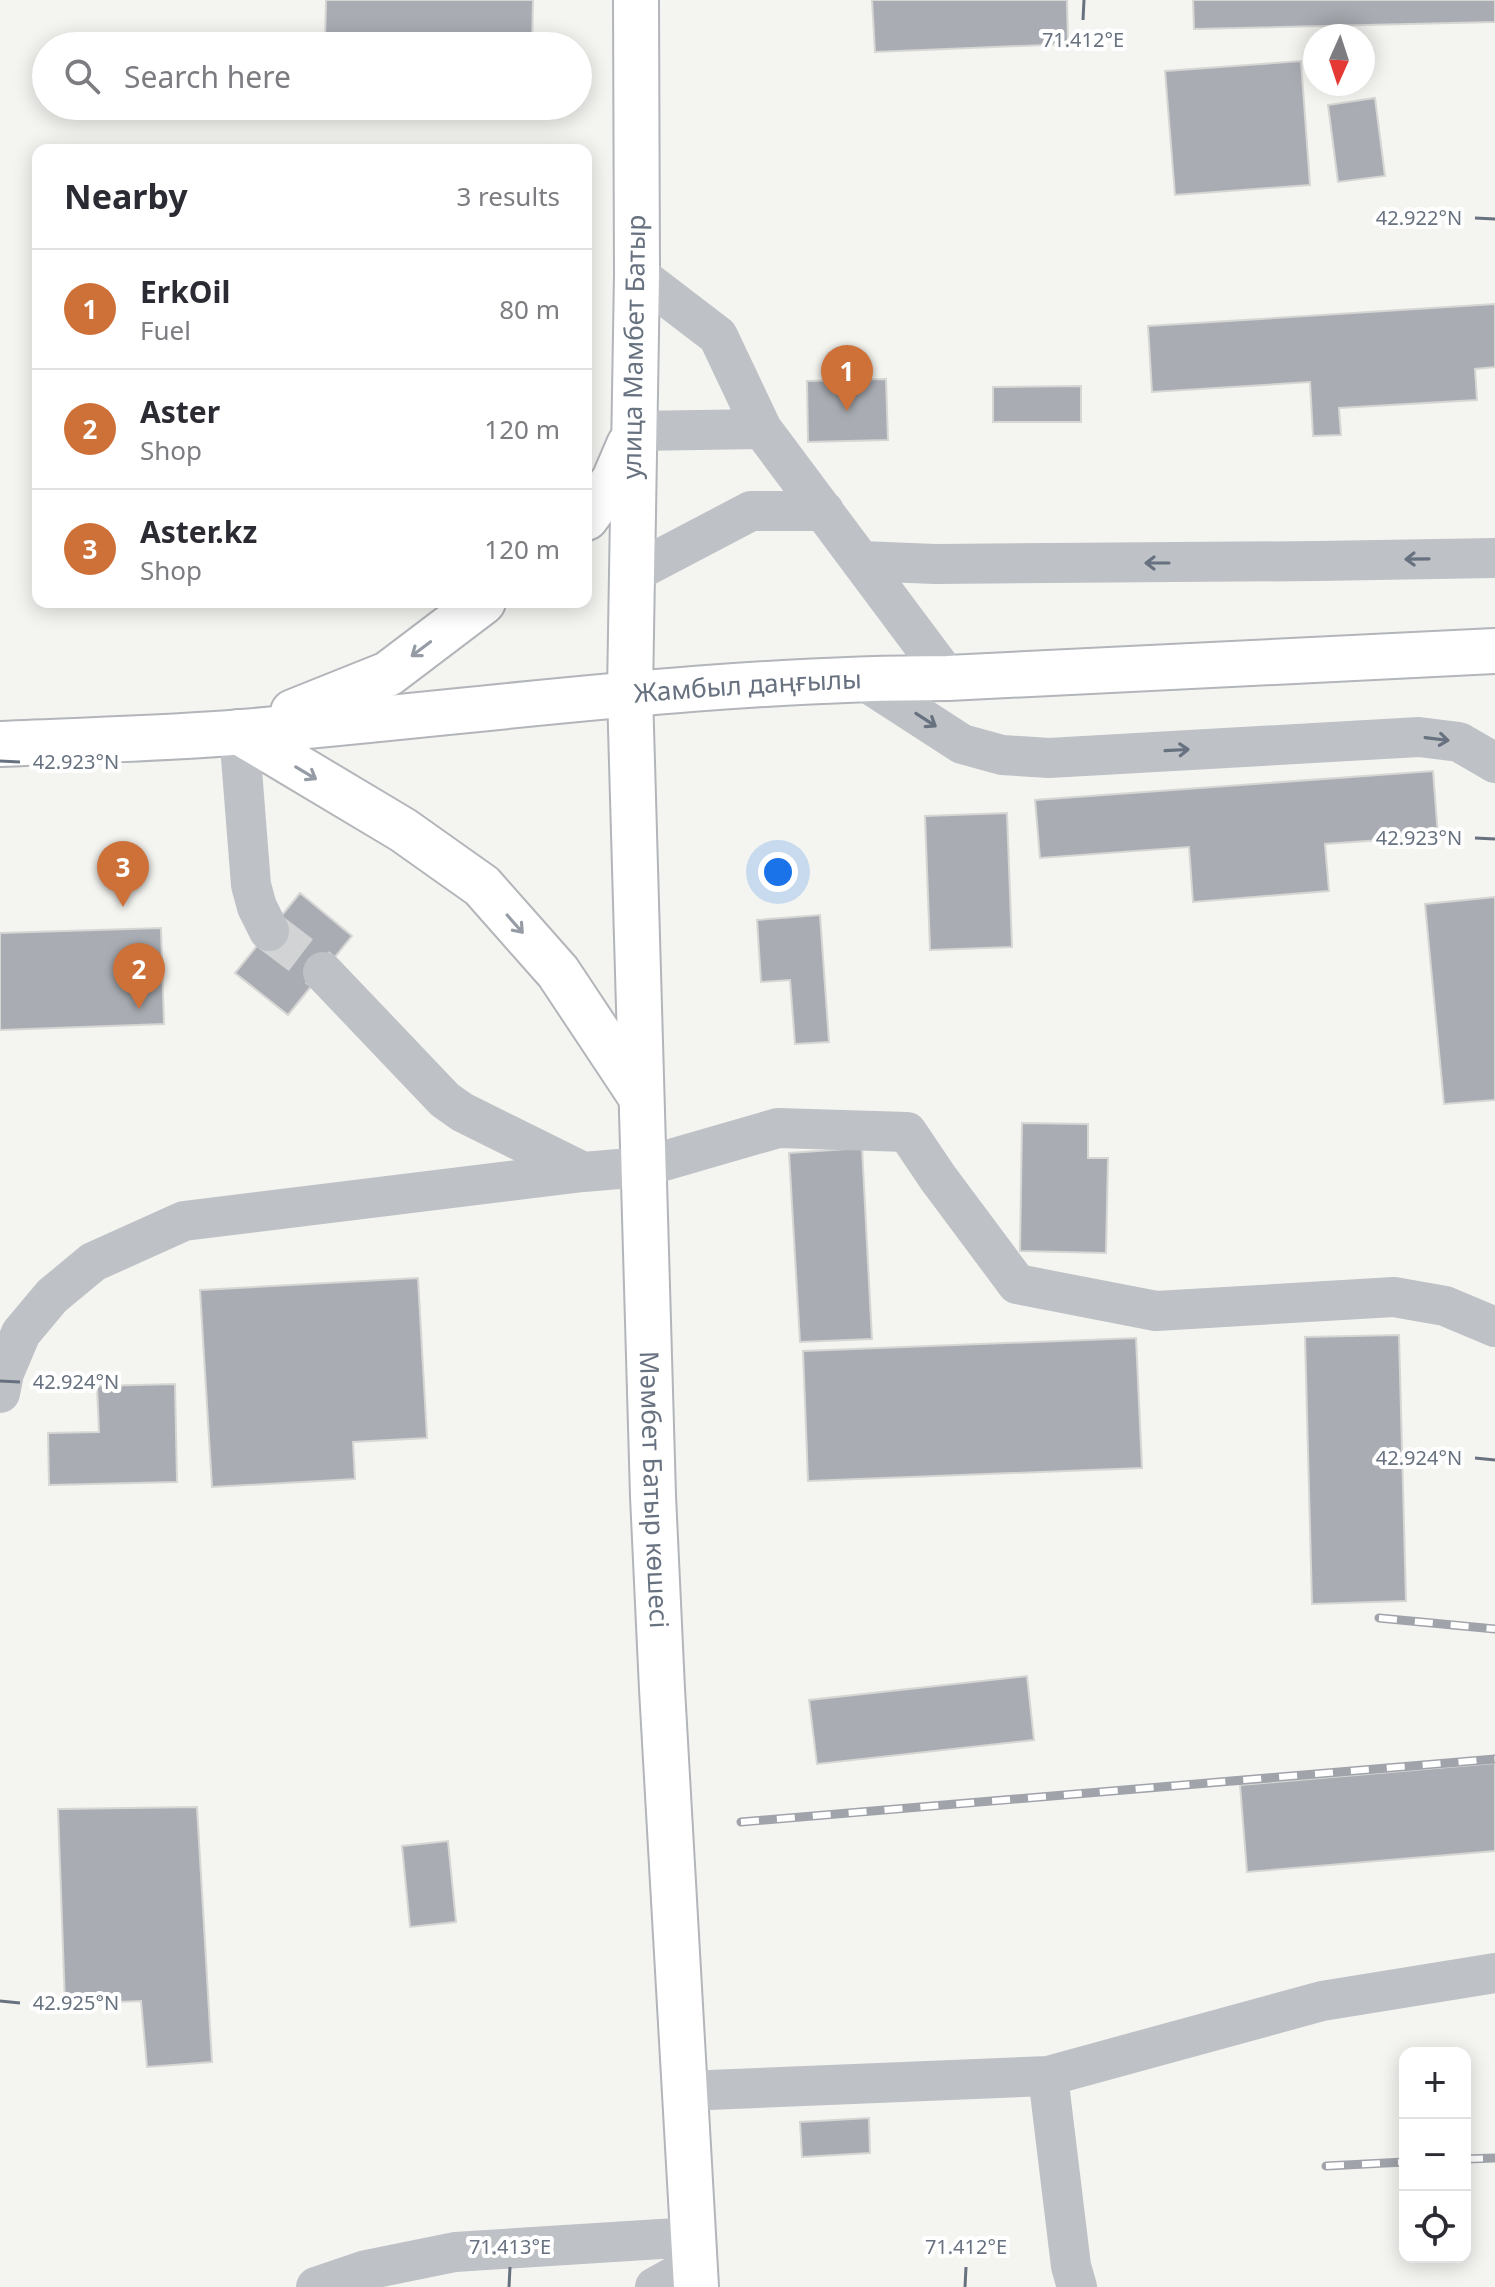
<!DOCTYPE html>
<html lang="en">
<head>
<meta charset="utf-8">
<style>
	body { margin:0; font-family:"Noto Sans",sans-serif; background:#f7f7f7; color:#2b2b33 }
	.controls { position:absolute; right:24px; bottom:24px; display:grid; overflow:hidden; border-radius:16px; box-shadow:0 4px 20px #0003 }
	.controls button { width:72px; height:72px; display:grid; place-items:center; padding:0; border:0; border-bottom:2px solid #e1e1e2; background:#fff; color:#2b2b33; font:40px sans-serif }
	.compass { position:absolute; left:1303px; top:24px; width:72px; height:72px; border-radius:50%; background:#fff; box-shadow:0 4px 20px #0003; rotate:183deg }
	.you { position:absolute; left:778px; top:872px; width:28px; height:28px; margin:-20px; border:6px solid #fff; border-radius:50%; background:#1a73e8; box-shadow:0 0 0 12px #1a73e833 }
	.badge { display:grid; place-items:center; width:52px; height:52px; border-radius:50%; background:#ce7138; color:#fff; font-size:26px; font-weight:700 }
	.pin { position:absolute; translate:-50% -66px; filter:drop-shadow(0 2px 4px #0008) }
	.pin::after { content:''; position:absolute; top:42px; width:28px; height:24px; background:inherit; clip-path:polygon(0 0,100% 0,50% 100%) }
	.list { margin:0; padding:0; list-style:none }
	h2 { display:flex; justify-content:space-between; align-items:center; height:104px; margin:0; padding:0 32px; font-size:34px }
	h2 small { font-size:26px; font-weight:400; color:#7c7c81 }
	.list li { display:grid; grid-template-columns:52px 1fr auto; gap:24px; align-items:center; box-sizing:border-box; height:120px; padding:0 32px; border-top:2px solid #e1e1e2 }
	.list b { display:block; font-size:30px; white-space:nowrap }
	.list p { margin:0; font-size:26px; white-space:nowrap; color:#7c7c81 }
	.list em { font-size:26px; font-style:normal; color:#7c7c81 }
	.icon { flex:none; width:44px; height:44px; fill:none; stroke:currentColor; stroke-width:2; stroke-linecap:round; stroke-linejoin:round }
	.map { position:relative; flex:none; width:1495px; height:2287px; overflow:hidden }
	.search { position:absolute; background:#fff; box-shadow:0 4px 20px #0003; left:32px; top:32px; width:560px; height:88px; display:flex; align-items:center; gap:20px; box-sizing:border-box; padding:0 28px; border-radius:44px; color:#7c7c81; font-size:30px }
	.panel { position:absolute; background:#fff; box-shadow:0 4px 20px #0003; left:32px; top:144px; width:560px; height:464px; border-radius:16px }
	.map>svg:first-child { display:block }
</style>
</head>
<body>
<div class="map">
<svg width="1495" height="2287" viewBox="0 0 1495 2287">
	<rect width="100%" height="100%" fill="#f4f4f1"/>
	<path fill="#a9adb3" stroke="#d6d6d4" stroke-width="2" d="M326,0h207l-1,46 -207,-3z
		M872,0h195l1,44 -193,8z
		M1193,0h302v22l-301,7z
		M1301,61l9,124 -135,10 -10,-124z
		M1375,98l10,78 -47,6 -10,-77z
		M1495,304v63l-20,2 2,31 -138,8 2,27 -28,1 -3,-54 -158,10 -4,-66z
		M886,379l2,61 -80,2 -1,-61z
		M1081,386v36h-88v-35z
		M1433,771l5,65 -113,8 4,47 -136,11 -4,-55 -149,11 -5,-58z
		M1007,813l5,134 -82,3 -5,-134z
		M300,893l52,43 -64,79 -53,-42z
		M1495,897v203l-51,4 -19,-200z
		M820,915l9,127 -34,2 -5,-64 -29,2 -4,-62z
		M161,928l3,96 -164,6v-97z
		M1022,1123l66,1v34h20l-2,95 -86,-2z
		M862,1148l10,191 -72,3 -11,-189z
		M418,1278l9,160 -74,4 2,37 -143,8 -12,-197z
		M1399,1335l7,266 -94,3 -7,-267z
		M1136,1338l6,130 -334,13 -5,-130z
		M175,1384l2,98 -128,3 -1,-52 51,-1 -2,-46z
		M1027,1676l7,64 -217,24 -8,-64z
		M1495,1763v88l-248,21 -7,-87z
		M197,1807l15,255 -65,5 -6,-66 -76,3 -7,-195z
		M448,1841l8,81 -46,5 -8,-81z
		M869,2118l1,35 -68,4 -2,-35z"/>
	<g fill="none" stroke-linecap="round" stroke-linejoin="round">
		<path stroke="#d1d3d4" stroke-width="40" stroke-dasharray="40 20" stroke-linecap="butt" d="M269,931l54,41"/>
		<g stroke="#b2b5b9" stroke-width="48">
			<g id="major">
				<path id="s1" d="M636,0l1,274 -7,419 23,803 9,193 34,598"/>
				<path d="M586,518l28,-38 15,-35"/>
				<path d="M293,712l95,-38 95,-72"/>
				<path d="M239,732l164,98 79,56 76,86 83,125"/>
				<path id="s2" d="M0,744c80,-4 162,-5 242,-12 235,-20 469,-54 706,-54l547,-27"/>
			</g>
		</g>
		<path stroke="#bec1c5" stroke-width="40" d="M637,274l81,62 44,93 186,249
			M634,431l128,-2
			M861,561l74,3 383,-3 177,-3
			M631,574l120,-63h73
			M860,678l102,66 40,11 47,3 370,-21 40,5 36,21
			M239,732l12,153 6,22 12,24
			M323,972l122,128 17,12 121,60
			M0,1393l4,-20 17,-40 31,-37 41,-34 91,-41 399,-49 60,-5 135,-39 129,4 31,46 79,106 139,27 238,-14 51,9 50,21
			M1048,2076l274,-75 173,-28
			M685,2091l363,-15 23,190 6,21
			M316,2287l50,-17 89,-18 237,-15
			M655,2287l40,-22"/>
		<use href="#major" stroke="#fff" stroke-width="44"/>
		<g stroke="#a0a4aa" stroke-width="9">
			<path id="rail" d="M1379,1618l116,11
				M741,1822l754,-63
				M1465,2159l30,-1
				M1326,2166l79,-4"/>
		</g>
		<use href="#rail" stroke="#fff" stroke-width="6" stroke-dasharray="18" stroke-linecap="butt"/>
	</g>
	<defs><path id="oneway-shaft" d="M-6 0H5M1.5-3L5.5 0L1.5 3" fill="none" stroke-width="1.6" stroke-linecap="round" stroke-linejoin="round" transform="scale(2)"/></defs>
	<g stroke="#67717f">
		<use href="#oneway-shaft" transform="translate(1417 559) rotate(179)"/>
		<use href="#oneway-shaft" transform="translate(1157 563) rotate(180)"/>
		<use href="#oneway-shaft" transform="translate(926 720) rotate(33)"/>
		<use href="#oneway-shaft" transform="translate(1437 739) rotate(7)"/>
		<use href="#oneway-shaft" transform="translate(1177 750) rotate(-3)"/>
	</g>
	<g stroke="#959ca5">
		<use href="#oneway-shaft" transform="translate(421 649) rotate(143)"/>
		<use href="#oneway-shaft" transform="translate(306 773) rotate(31)"/>
		<use href="#oneway-shaft" transform="translate(515 924) rotate(49)"/>
	</g>
	<path fill="none" stroke="#67717f" stroke-width="3" d="M1083,20l1,-20M1475,218l20,1M0,761l20,1M1475,838l20,1M0,1381l20,1M1475,1458l20,2M0,2001l20,2M509,2287l1,-20M965,2287l1,-20"/>
	<g text-anchor="middle" stroke-width="8" stroke-linejoin="round" paint-order="stroke">
		<g font-size="26" fill="#67717f" stroke="#fff">
			<text transform="translate(634 347) rotate(-89)" y="9">улица Мамбет Батыр</text>
			<text dy="9" stroke="none"><textPath href="#s2" startOffset="750">Жамбыл даңғылы</textPath></text>
			<text dy="9" stroke="none"><textPath href="#s1" startOffset="1490">Мәмбет Батыр көшесі</textPath></text>
		</g>
	</g>
	<g font-size="20" text-anchor="middle" fill="#67717f" stroke="#fff" stroke-width="8" stroke-linejoin="round" paint-order="stroke">
		<text x="1083" y="47">71.412°E</text>
		<text x="1419" y="225">42.922°N</text>
		<text x="76" y="769">42.923°N</text>
		<text x="1419" y="845">42.923°N</text>
		<text x="76" y="1389">42.924°N</text>
		<text x="1419" y="1465">42.924°N</text>
		<text x="76" y="2010">42.925°N</text>
		<text x="510" y="2254">71.413°E</text>
		<text x="966" y="2254">71.412°E</text>
	</g>
</svg>
<div class="controls">
<button>+</button>
<button>−</button>
<button><svg class="icon" aria-label="locate" viewBox="0 0 24 24"><circle cx="12" cy="12" r="6"/><path d="M12 2v4M12 18v4M2 12h4M18 12h4"/></svg></button>
</div>
<svg class="compass" viewBox="-18 -18 36 36"><path d="M0-13l5 13h-10z" fill="#e53935"/><path d="M0 13l5-13h-10z" fill="#7c7c81"/></svg>
<div class="you"></div>
<div class="pin badge" style="left:847px;top:411px">1</div>
<div class="pin badge" style="left:139px;top:1009px">2</div>
<div class="pin badge" style="left:123px;top:907px">3</div>
<div class="search"><svg class="icon" aria-label="search" viewBox="0 0 24 24"><circle cx="10" cy="10" r="6"/><path d="M15 15l6 6"/></svg>Search here</div>
<section class="panel">
<h2>Nearby<small>3 results</small></h2>
<ul class="list">
<li><span class="badge">1</span><div><b>ErkOil</b><p>Fuel</p></div><em>80 m</em></li>
<li><span class="badge">2</span><div><b>Aster</b><p>Shop</p></div><em>120 m</em></li>
<li><span class="badge">3</span><div><b>Aster.kz</b><p>Shop</p></div><em>120 m</em></li>
</ul>
</section>
</div>
</body>
</html>
